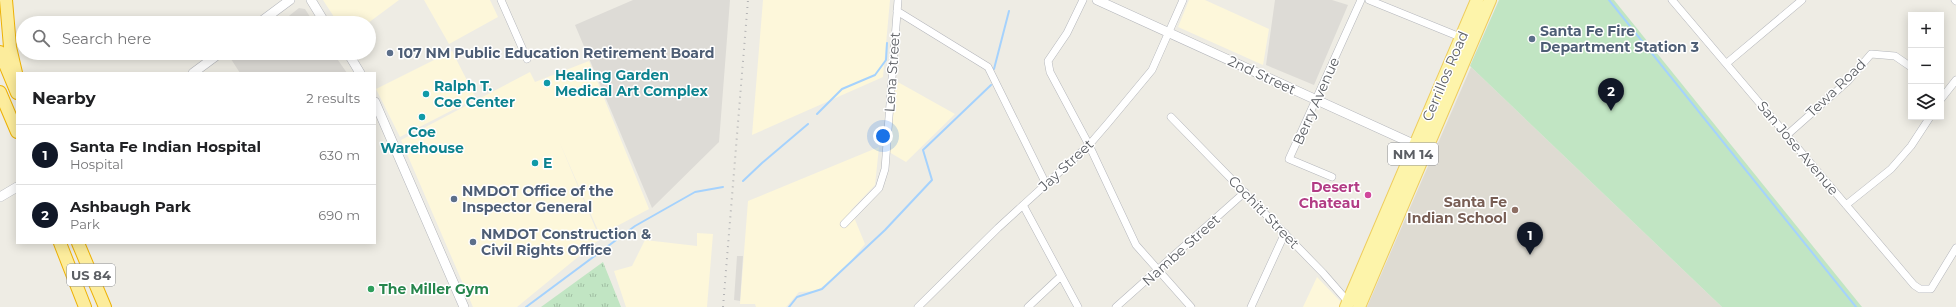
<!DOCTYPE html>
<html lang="en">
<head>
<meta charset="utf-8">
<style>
	body { margin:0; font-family:Montserrat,sans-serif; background:#f2f2f2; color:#202124 }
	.controls { position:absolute; right:12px; top:12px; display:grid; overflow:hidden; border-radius:0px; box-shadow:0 2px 10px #0003 }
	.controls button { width:36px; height:36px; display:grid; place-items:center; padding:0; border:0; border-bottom:1px solid #e0e0e0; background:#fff; color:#202124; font:20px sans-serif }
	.you { position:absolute; left:883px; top:136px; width:14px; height:14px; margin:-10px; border:3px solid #fff; border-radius:50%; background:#1a73e8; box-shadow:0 0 0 6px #1a73e833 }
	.badge { display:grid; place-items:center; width:26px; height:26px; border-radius:50%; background:#111827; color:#fff; font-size:13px; font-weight:700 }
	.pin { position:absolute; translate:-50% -33px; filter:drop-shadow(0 1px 2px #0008) }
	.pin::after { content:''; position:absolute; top:21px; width:14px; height:12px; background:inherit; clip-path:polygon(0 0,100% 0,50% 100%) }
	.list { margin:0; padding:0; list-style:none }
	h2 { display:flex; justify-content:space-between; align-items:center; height:52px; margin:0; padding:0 16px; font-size:17px }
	h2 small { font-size:13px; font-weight:400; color:#757577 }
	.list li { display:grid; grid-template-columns:26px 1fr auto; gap:12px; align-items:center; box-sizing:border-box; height:60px; padding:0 16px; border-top:1px solid #e0e0e0 }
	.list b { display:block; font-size:15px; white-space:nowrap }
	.list p { margin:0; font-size:13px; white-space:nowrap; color:#757577 }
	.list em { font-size:13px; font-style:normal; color:#757577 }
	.icon { flex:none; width:22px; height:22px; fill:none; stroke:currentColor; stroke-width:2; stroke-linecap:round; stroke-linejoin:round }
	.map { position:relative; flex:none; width:1956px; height:307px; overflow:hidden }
	.search { position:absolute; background:#fff; box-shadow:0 2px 10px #0003; left:16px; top:16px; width:360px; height:44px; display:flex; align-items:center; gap:10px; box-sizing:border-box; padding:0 14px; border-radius:22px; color:#757577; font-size:15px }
	.panel { position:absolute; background:#fff; box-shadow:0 2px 10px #0003; left:16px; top:72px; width:360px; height:172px; border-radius:0px }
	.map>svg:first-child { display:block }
</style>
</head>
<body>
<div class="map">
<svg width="1956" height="307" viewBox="0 0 1956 307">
	<defs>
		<pattern id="grass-tufts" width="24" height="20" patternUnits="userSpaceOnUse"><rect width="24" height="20" fill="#c1e5c3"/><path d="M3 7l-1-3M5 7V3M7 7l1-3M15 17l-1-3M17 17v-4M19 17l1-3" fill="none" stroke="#a0bda2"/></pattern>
	</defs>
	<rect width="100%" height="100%" fill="#eeece4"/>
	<path fill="#fdf7da" d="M323,0h76l-31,23h-30z
		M424,0h66l8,17 -49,27z
		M763,0h127l-7,77 -131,58z
		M1189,0h16l64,29 -6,36 -85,-38z
		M452,51l24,47 -76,39 -24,-48z
		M589,61l60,148 -49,26 -41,-94 41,98 -83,68h-44l-72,-167 129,-68 5,10z
		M896,81l59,33 -49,48 -17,-10z
		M879,147l-4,38 -24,25 14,34 -22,26 -26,21 -18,1 -13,15h-30l-1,-3h-15l8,-103z
		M697,233l16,1 -6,73h-81l-12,-36 18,-5 13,-26 52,6z
		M1317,277l24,25 -2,5h-36z"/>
	<path fill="#dddbd6" d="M633,0h97l-11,142 -67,66 -77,-183z
		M1275,0h57l16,5 -34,80 -48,-20z
		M299,8l6,1 9,14h-34z
		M239,53h94l14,20h-107l-9,-14z
		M737,256h6l-3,45 -6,-1z"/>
	<path fill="#dedbd2" d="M1471,67l251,240h-355z"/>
	<path fill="url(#grass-tufts)" d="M603,262l18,45h-80z"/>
	<path fill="#c1e5c3" d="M1499,0h115l248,307h-140l-252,-241z"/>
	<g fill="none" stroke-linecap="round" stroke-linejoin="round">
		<path stroke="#a5d2fd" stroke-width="2" d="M1609,0l247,307
			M994,69l15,-58
			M817,114l25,-25 33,-14 11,-15 1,-17
			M743,181l19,-18 46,-39
			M526,307l109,-81 60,-34 28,-5
			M789,307l8,-10 25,-8 63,-59 47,-50 -9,-30 68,-65"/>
		<g stroke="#b4b6bb" stroke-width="8">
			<path id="minor" d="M501,0l26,59
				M1083,0l-16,33 -19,28 2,11 39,73 47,100 55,62
				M1369,0l96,39
				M1672,0l242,285 6,4h11l25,-41
				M1955,0l1,1
				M897,11l91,56 58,117
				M1727,63l75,-63
				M1941,99l15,-19
				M1171,117l152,156 27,31
				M1787,135l61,-54 23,-27 24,2 16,11
				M1332,177l-43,-18 72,-159
				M1023,205l55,102
				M1846,205l45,-36 20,-23 19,-29
				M844,224l35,-36 6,-19 13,-169
				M918,307l80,-79 91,-83 19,-22 44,-53 31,-70
				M1028,307l32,-30
				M1116,307l129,-115
				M1251,307l34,-74"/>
		</g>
		<g stroke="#b4b6bb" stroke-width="10">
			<path id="tertiary" d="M311,0l14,23
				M1097,0l323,147
				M259,23l31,-23
				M348,53l12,20
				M193,73l27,-20
				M375,102l89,205
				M0,197l17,-10"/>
		</g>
		<g stroke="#eecd5d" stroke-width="14">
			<path id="primary" d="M1346,307l131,-307
				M1359,307l131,-307"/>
		</g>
		<g stroke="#edb105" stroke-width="14">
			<path id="trunk" d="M6,0l4,47 7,30
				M0,52l17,41
				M0,92l17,40
				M60,243l25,64
				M78,243l27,64"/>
		</g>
		<use href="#minor" stroke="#fff" stroke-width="7"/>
		<use href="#tertiary" stroke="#fff" stroke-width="9"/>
		<use href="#primary" stroke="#fdf4aa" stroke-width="12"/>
		<use href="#trunk" stroke="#fcec9c" stroke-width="12"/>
		<path stroke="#b3b3b4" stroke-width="2" stroke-dasharray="1 5" stroke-linecap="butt" d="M723,307l25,-307"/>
	</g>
	<g fill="#5c6f8a" stroke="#fff" stroke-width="1.5">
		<circle cx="1532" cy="39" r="4"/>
		<circle cx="390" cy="53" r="4"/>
		<circle cx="454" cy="199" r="4"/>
		<circle cx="473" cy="242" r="4"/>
	</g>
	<g fill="#0f9aa8" stroke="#fff" stroke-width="1.5">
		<circle cx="547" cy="83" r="4"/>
		<circle cx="426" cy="94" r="4"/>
		<circle cx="422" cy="117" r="4"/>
		<circle cx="535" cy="163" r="4"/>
	</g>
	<circle fill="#d1479c" stroke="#fff" stroke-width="1.5" cx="1368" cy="195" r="4"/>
	<circle fill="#8d6e63" stroke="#fff" stroke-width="1.5" cx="1515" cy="210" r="4"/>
	<circle fill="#2e9e5b" stroke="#fff" stroke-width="1.5" cx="371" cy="289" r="4"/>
	<g text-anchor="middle" stroke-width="3" stroke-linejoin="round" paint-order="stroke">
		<g fill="#fff" stroke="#8d8f92" stroke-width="1">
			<rect x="1388" y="143" width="50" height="22" rx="3"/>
			<rect x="67" y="264" width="48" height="22" rx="3"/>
		</g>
		<g font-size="13" font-weight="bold" fill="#5c5f64">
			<text x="1413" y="159">NM 14</text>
			<text x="91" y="280">US 84</text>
		</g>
		<g font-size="14" font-weight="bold" fill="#4e5e75" stroke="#fff" text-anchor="start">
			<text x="1540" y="36">Santa Fe Fire<tspan x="1540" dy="16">Department Station 3</tspan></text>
			<text x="398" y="58">107 NM Public Education Retirement Board</text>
			<text x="462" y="196">NMDOT Office of the<tspan x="462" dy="16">Inspector General</tspan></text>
			<text x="481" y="239">NMDOT Construction &amp;<tspan x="481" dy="16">Civil Rights Office</tspan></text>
		</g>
		<g font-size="14" fill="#5c5f64" stroke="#fff">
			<text transform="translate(892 72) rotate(-86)" y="5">Lena Street</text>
			<text transform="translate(1262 75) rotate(25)" y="5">2nd Street</text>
			<text transform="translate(1445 76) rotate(-67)" y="5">Cerrillos Road</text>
			<text transform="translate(1836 88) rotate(-44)" y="5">Tewa Road</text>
			<text transform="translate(1316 101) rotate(-66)" y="5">Berry Avenue</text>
			<text transform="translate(1798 148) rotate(50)" y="5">San Jose Avenue</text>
			<text transform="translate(1066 165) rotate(-43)" y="5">Jay Street</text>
			<text transform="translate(1264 212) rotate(46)" y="5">Cochiti Street</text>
			<text transform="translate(1181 250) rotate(-42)" y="5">Nambe Street</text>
		</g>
		<g font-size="14" font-weight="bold" fill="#0d838f" stroke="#fff" text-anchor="start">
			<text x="555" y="80">Healing Garden<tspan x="555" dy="16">Medical Art Complex</tspan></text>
			<text x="434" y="91">Ralph T.<tspan x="434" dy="16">Coe Center</tspan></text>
			<text x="422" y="137" text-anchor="middle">Coe<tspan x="422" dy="16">Warehouse</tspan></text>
			<text x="543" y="168">E</text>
		</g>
		<g font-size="14" font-weight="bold" fill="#b23c85" stroke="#fff" text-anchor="end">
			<text x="1360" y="192">Desert<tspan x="1360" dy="16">Chateau</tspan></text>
		</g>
		<g font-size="14" font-weight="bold" fill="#785e54" stroke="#fff" text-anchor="end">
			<text x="1507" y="207">Santa Fe<tspan x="1507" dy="16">Indian School</tspan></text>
		</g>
		<g font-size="14" font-weight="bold" fill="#27864d" stroke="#fff" text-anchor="start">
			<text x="379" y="294">The Miller Gym</text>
		</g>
	</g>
</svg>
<div class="controls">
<button>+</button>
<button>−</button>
<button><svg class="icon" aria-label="layers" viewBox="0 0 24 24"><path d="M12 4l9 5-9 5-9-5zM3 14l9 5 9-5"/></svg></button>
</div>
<div class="you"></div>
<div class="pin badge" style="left:1530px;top:255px">1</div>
<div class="pin badge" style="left:1611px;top:111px">2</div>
<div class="search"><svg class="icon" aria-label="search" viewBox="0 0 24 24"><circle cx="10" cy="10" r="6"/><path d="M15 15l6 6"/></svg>Search here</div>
<section class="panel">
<h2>Nearby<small>2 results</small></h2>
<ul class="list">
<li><span class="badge">1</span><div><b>Santa Fe Indian Hospital</b><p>Hospital</p></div><em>630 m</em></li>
<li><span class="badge">2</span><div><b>Ashbaugh Park</b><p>Park</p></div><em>690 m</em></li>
</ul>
</section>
</div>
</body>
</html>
